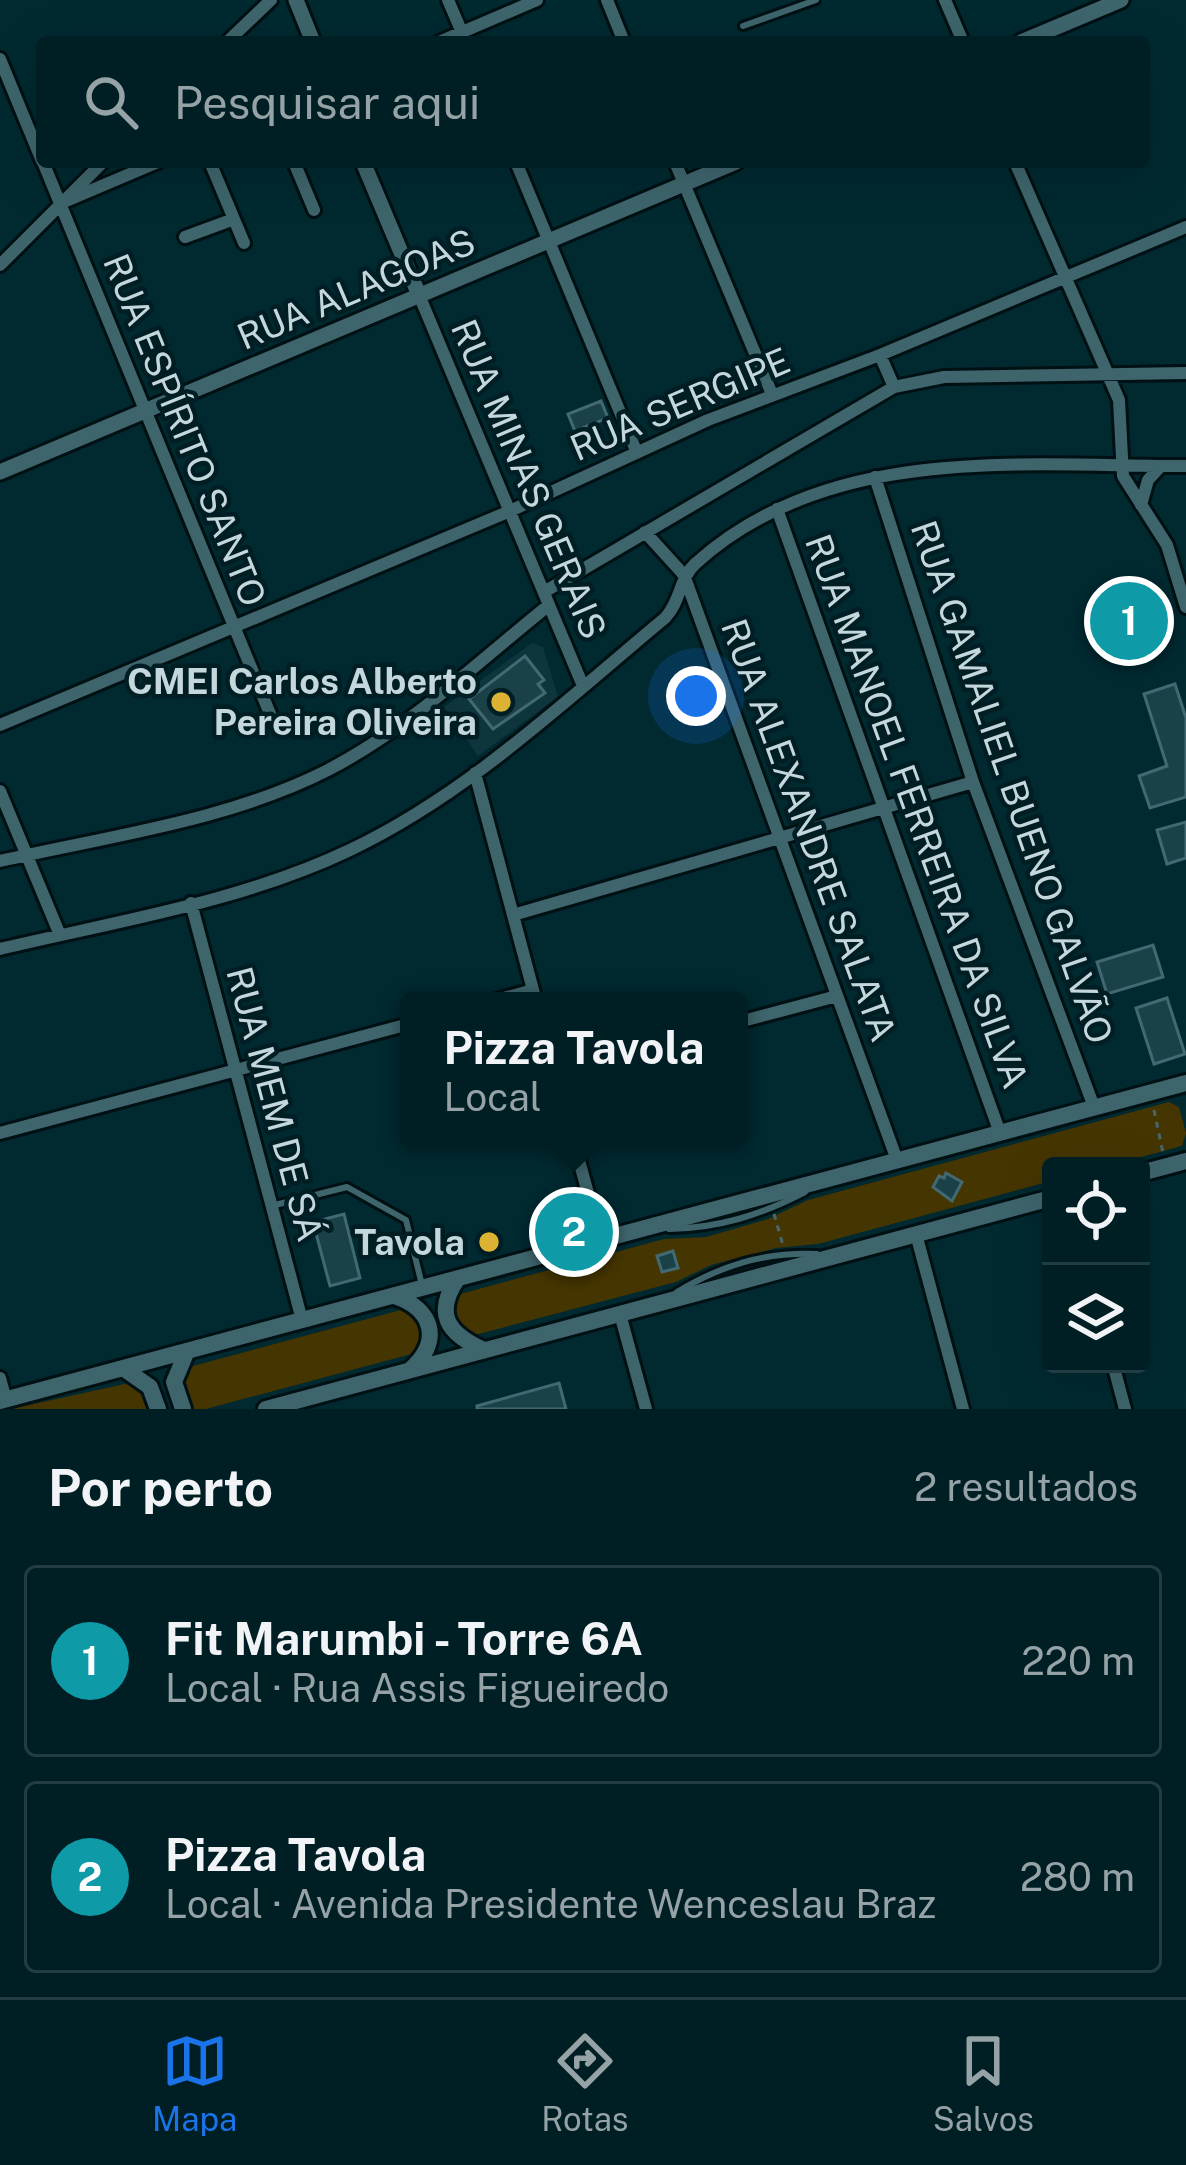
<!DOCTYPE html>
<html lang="pt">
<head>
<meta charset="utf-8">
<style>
	body { margin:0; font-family:"Public Sans",sans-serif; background:#0e2c31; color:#f1f3f6 }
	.controls { position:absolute; right:36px; bottom:36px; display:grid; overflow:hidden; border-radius:12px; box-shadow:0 12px 48px #0002 }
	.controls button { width:108px; height:108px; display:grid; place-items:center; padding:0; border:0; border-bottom:3px solid #223d41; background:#001f24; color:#f1f3f6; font:60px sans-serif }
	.you { position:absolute; left:696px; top:696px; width:42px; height:42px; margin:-30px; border:9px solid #fff; border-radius:50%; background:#1a73e8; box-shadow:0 0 0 18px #1a73e833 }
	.badge { display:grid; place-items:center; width:78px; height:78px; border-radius:50%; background:#1a73e8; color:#fff; font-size:39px; font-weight:700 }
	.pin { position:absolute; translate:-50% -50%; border:6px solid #fff; box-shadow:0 3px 12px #0006 }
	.popup { position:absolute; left:400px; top:992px; width:348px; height:156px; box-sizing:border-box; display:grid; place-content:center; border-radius:12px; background:#001f24; filter:drop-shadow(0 3px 9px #0005); font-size:39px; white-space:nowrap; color:#95a2a6 }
	.popup b { font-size:45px; color:#f1f3f6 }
	.popup::after { content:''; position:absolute; left:50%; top:100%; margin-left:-24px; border:24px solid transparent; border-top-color:#001f24 }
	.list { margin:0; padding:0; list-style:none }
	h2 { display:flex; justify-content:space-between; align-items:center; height:156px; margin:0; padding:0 48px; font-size:51px }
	h2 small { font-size:39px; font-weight:400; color:#95a2a6 }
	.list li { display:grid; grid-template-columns:78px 1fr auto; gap:36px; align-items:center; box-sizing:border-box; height:192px; margin:0 24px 24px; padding:0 24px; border:3px solid #223d41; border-radius:12px }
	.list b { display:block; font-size:45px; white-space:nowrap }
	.list p { margin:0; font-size:39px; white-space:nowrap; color:#95a2a6 }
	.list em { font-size:39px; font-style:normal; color:#95a2a6 }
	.icon { flex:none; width:66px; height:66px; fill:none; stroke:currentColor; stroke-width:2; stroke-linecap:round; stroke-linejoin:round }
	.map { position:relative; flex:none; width:1186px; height:1409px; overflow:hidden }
	.search { position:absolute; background:#001f24; box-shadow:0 12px 48px #0002; left:36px; right:36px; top:36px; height:132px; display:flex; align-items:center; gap:30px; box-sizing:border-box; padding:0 42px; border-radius:12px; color:#95a2a6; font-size:45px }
	.sheet { height:588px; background:#001f24 }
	nav { display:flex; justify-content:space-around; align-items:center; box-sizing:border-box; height:168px; border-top:3px solid #223d41; background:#001f24; font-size:33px; color:#95a2a6 }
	nav a { display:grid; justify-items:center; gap:6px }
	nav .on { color:#1a73e8 }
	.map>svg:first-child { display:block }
</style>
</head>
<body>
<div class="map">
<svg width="1186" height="1409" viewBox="0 0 1186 1409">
	<rect width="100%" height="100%" fill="#002930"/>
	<path fill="#0e353c" d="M532,643l11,4 15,50 -80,59 -34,-49z"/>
	<path fill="#453501" d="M1169,1102l10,5 7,26 -4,13 -74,20h-57v15l-233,63 -42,4 -65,17 -35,17 -205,54 -14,-10 -4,-16 7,-16 204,-55 42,-2 62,-18 40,-19z
		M408,1308l8,4 9,22 -6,18 -213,57h-12c-12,-11 -13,-25 -8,-39l7,-4z
		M129,1383l14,9 5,17h-137z"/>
	<path fill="#1a4148" stroke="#426971" stroke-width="3" d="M601,401l7,17 -33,13 -7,-17z
		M1151,595l10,34 -54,17 -11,-34z
		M525,656l19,24 -6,4 7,9 -52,36 -24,-30z
		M1175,684l11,34v79l-36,11 -11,-32 28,-10 -23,-72z
		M1186,822v36l-19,6 -10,-34z
		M1153,945l10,32 -56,17 -10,-32z
		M1167,998l18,56 -31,10 -18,-56z
		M946,1173l16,9 -10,19 -19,-14 6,-11 5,2z
		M344,1214l16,64 -30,8 -17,-64z
		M673,1251l5,17 -16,4 -5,-16z
		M559,1383l7,26h-89v-3z"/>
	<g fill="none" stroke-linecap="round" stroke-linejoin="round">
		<g stroke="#001013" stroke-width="12">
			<path id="service" d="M743,26l73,-26
				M275,1205l72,-18 59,33 16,65
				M669,1229c50,-1 92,-14 136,-37
				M677,1292c45,-27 87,-40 140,-38"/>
		</g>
		<g stroke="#001013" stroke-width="18">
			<path id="minor" d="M448,0l18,42
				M607,0l17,42
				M945,0l18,42
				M227,42l44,-42
				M439,42l98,-42
				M0,59l42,102
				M43,162l230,559
				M210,162l34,81
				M294,162l20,48
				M516,162l121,291
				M675,162l97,232
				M1015,162l104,238 4,76 44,69 19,62
				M66,201l92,-39
				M185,237l49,-18
				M0,265l103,-103
				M419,295l164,391
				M880,355l14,32
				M875,477l98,305 121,325
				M1141,505l7,-25 13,-14
				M777,509l223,624
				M645,532l39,43 213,585
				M544,592l350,-205 50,-10 242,-4
				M0,725l510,-214 198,-91 172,-65 306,-128
				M475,773l61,228
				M0,791l60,144
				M0,861c108,-25 228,-40 328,-91 81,-42 150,-108 221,-165
				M191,903l111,417
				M513,915l460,-133
				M0,949c117,-28 241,-47 350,-99 118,-56 216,-150 315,-232 16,-17 14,-39 30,-54 133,-121 326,-98 491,-98
				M493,1001l40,-11
				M739,1022l98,-26
				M0,1133l409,-109
				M573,1139l28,101
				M916,1234l47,175
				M620,1314l26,95
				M1113,1364l12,45
				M0,1378l6,22"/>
		</g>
		<g stroke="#001013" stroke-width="21">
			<path id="tertiary" d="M296,0l17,42
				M1021,42l100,-42
				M363,162l56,133
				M0,472l736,-310"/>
		</g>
		<g stroke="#001013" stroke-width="22">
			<path id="secondary" d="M1141,1173l45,-12
				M458,1278c-25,36 -10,56 26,72
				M394,1296c40,13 48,46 16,74
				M123,1368l27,19 8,22
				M0,1401l1186,-318
				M183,1409l-9,-27 13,-31
				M266,1409l785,-211"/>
		</g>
		<path stroke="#46676d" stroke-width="3" stroke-dasharray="6 6" stroke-linecap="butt" d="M1154,1110l9,43
			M774,1214l9,31"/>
		<use href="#service" stroke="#3e656c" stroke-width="6"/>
		<use href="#minor" stroke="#3e656c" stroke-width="12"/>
		<use href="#tertiary" stroke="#3e656c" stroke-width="15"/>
		<use href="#secondary" stroke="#3e656c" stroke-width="16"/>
	</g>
	<g fill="#dcb233" stroke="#011e24" stroke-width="4.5">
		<circle cx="501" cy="702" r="12"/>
		<circle cx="489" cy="1242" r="12"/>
	</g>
	<g text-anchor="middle" stroke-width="9" stroke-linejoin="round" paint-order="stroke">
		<g font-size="36" fill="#c3d7dc" stroke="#011e24">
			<text transform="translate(356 289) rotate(-23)" y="13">RUA ALAGOAS</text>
			<text transform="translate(680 404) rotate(-23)" y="13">RUA SERGIPE</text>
			<text transform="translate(185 430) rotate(68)" y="13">RUA ESPÍRITO SANTO</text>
			<text transform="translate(529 479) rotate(67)" y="13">RUA MINAS GERAIS</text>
			<text transform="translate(1012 782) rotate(71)" y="13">RUA GAMALIEL BUENO GALVÃO</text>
			<text transform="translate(917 811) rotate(70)" y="13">RUA MANOEL FERREIRA DA SILVA</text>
			<text transform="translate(809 830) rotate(70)" y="13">RUA ALEXANDRE SALATA</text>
			<text transform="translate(275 1104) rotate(75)" y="13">RUA MEM DE SÁ</text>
		</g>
		<g font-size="36" font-weight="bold" fill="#c3d7dc" stroke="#011e24" text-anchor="end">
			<text x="477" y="694">CMEI Carlos Alberto<tspan x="477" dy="41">Pereira Oliveira</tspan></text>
			<text x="465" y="1255">Tavola</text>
		</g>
	</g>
</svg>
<div class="controls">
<button><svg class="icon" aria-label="locate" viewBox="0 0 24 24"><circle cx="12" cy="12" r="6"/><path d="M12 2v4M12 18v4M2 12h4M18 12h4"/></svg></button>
<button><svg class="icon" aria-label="layers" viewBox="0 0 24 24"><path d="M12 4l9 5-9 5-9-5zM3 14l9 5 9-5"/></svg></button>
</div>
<div class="you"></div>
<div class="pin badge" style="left:1129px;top:621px;background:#0f9aa8">1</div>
<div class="pin badge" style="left:574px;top:1232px;background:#0f9aa8">2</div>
<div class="popup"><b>Pizza Tavola</b>Local</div>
<div class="search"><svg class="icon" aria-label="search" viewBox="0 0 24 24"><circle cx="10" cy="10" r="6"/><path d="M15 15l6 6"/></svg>Pesquisar aqui</div>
</div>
<section class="sheet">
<h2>Por perto<small>2 resultados</small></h2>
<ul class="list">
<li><span class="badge" style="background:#0f9aa8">1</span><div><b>Fit Marumbi - Torre 6A</b><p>Local · Rua Assis Figueiredo</p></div><em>220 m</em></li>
<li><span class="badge" style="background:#0f9aa8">2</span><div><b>Pizza Tavola</b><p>Local · Avenida Presidente Wenceslau Braz</p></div><em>280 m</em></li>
</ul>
</section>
<nav>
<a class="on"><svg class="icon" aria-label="map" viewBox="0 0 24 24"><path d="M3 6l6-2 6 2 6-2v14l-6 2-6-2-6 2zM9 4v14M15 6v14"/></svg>Mapa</a>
<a><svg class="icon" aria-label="directions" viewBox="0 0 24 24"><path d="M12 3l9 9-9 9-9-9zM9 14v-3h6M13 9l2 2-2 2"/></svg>Rotas</a>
<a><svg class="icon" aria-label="saved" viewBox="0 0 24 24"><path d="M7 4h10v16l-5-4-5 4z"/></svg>Salvos</a>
</nav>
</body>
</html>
